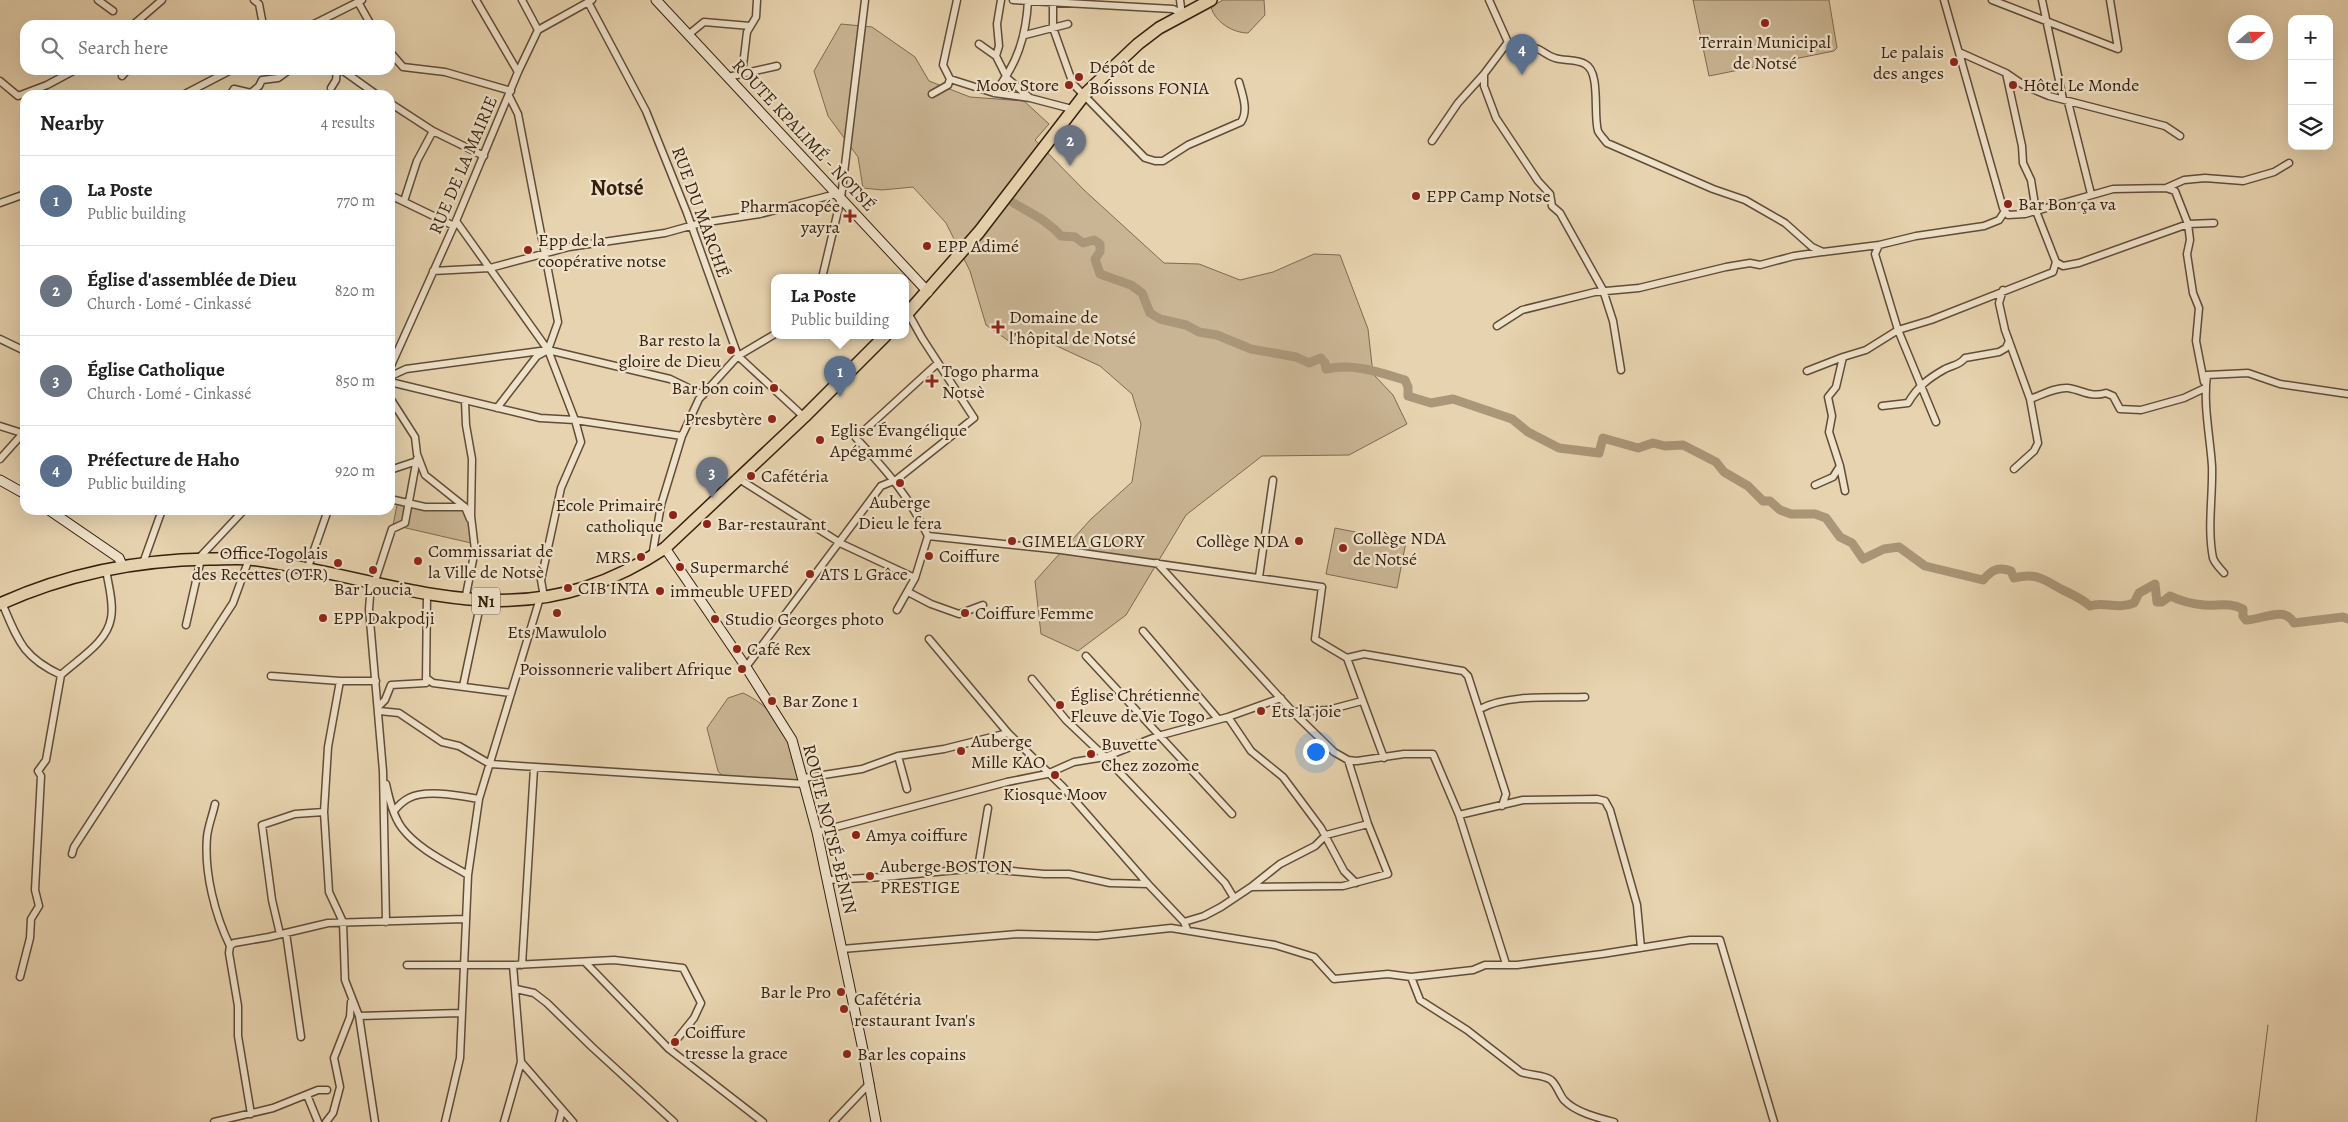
<!DOCTYPE html>
<html lang="en">
<head>
<meta charset="utf-8">
<style>
	body { margin:0; font-family:Alegreya,serif; background:#f6f6f6; color:#222 }
	.controls { position:absolute; right:15px; top:15px; display:grid; overflow:hidden; border-radius:10px; box-shadow:0 5px 20px #0002 }
	.controls button { width:45px; height:45px; display:grid; place-items:center; padding:0; border:0; border-bottom:1px solid #e0e0e0; background:#fff; color:#222; font:25px sans-serif }
	.compass { position:absolute; left:2228px; top:15px; width:45px; height:45px; border-radius:50%; background:#fff; box-shadow:0 5px 20px #0002; rotate:70deg }
	.you { position:absolute; left:1315px; top:751px; width:18px; height:18px; margin:-12px; border:4px solid #fff; border-radius:50%; background:#1a73e8; box-shadow:0 0 0 8px #1a73e833 }
	.badge { display:grid; place-items:center; width:32px; height:32px; border-radius:50%; background:#8f2418; color:#fff; font-size:16px; font-weight:700 }
	.pin { position:absolute; translate:-50% -41px; filter:drop-shadow(0 1px 2px #0008) }
	.pin::after { content:''; position:absolute; top:26px; width:18px; height:15px; background:inherit; clip-path:polygon(0 0,100% 0,50% 100%) }
	.popup { position:absolute; left:771px; top:274px; width:138px; height:65px; box-sizing:border-box; display:grid; place-content:center; border-radius:10px; background:#fff; filter:drop-shadow(0 1px 4px #0005); font-size:16px; white-space:nowrap; color:#767676 }
	.popup b { font-size:19px; color:#222 }
	.popup::after { content:''; position:absolute; left:50%; top:100%; margin-left:-10px; border:10px solid transparent; border-top-color:#fff }
	.list { margin:0; padding:0; list-style:none }
	h2 { display:flex; justify-content:space-between; align-items:center; height:65px; margin:0; padding:0 20px; font-size:21px }
	h2 small { font-size:16px; font-weight:400; color:#767676 }
	.list li { display:grid; grid-template-columns:32px 1fr auto; gap:15px; align-items:center; box-sizing:border-box; height:90px; padding:0 20px; border-top:1px solid #e0e0e0 }
	.list b { display:block; font-size:19px; white-space:nowrap }
	.list p { margin:0; font-size:16px; white-space:nowrap; color:#767676 }
	.list em { font-size:16px; font-style:normal; color:#767676 }
	.icon { flex:none; width:28px; height:28px; fill:none; stroke:currentColor; stroke-width:2; stroke-linecap:round; stroke-linejoin:round }
	.map { position:relative; flex:none; width:2348px; height:1122px; overflow:hidden }
	.search { position:absolute; background:#fff; box-shadow:0 5px 20px #0002; left:20px; top:20px; width:375px; height:55px; display:flex; align-items:center; gap:12px; box-sizing:border-box; padding:0 18px; border-radius:15px; color:#767676; font-size:19px }
	.panel { position:absolute; background:#fff; box-shadow:0 5px 20px #0002; left:20px; top:90px; width:375px; height:425px; border-radius:15px }
	.map>svg:first-child { display:block }
</style>
</head>
<body>
<div class="map">
<svg width="2348" height="1122" viewBox="0 0 2348 1122">
	<rect width="100%" height="100%" fill="#e7d3af"/>
	<filter id="stains"><feTurbulence type="fractalNoise" baseFrequency=".004" numOctaves="4"/><feColorMatrix values="0 0 0 0 .2 0 0 0 0 .09 0 0 0 0 .02 0 0 0 .5 -.17"/></filter>
	<radialGradient id="worn" r=".72"><stop offset=".6" stop-color="#630" stop-opacity="0"/><stop offset="1" stop-color="#630" stop-opacity=".3"/></radialGradient>
	<path fill="#c9b493" stroke="#7f6a50" d="M1223,0h41l1,15 -17,18c-15,0 -33,-11 -37,-26z
		M1693,0h136l8,48 -3,3 -125,25z
		M841,24l31,3 43,30 14,24 41,16 54,4 25,23 -14,16 49,50 80,73 35,1 41,16 33,-8 41,-18 26,1 28,74 5,45 20,21 14,29 -58,31 -87,1 -76,59 -60,100 -48,36 -37,-17 -6,-53 56,-62 41,-37 9,-58 -9,-30 -32,-28 -54,-25 -33,3 -27,-19 -16,-54 -24,-48 -33,-36 -31,3 -19,-2 -5,-31 -30,-41 -14,-45z
		M398,500l26,8h40l6,14 1,21 -78,-18z
		M1335,528l71,14 -9,46 -71,-14z
		M743,693c39,18 47,51 57,89l-75,-3 -7,-8 -11,-43 21,-30z"/>
	<g fill="none" stroke-linecap="round" stroke-linejoin="round">
		<path stroke="#7b664d" stroke-width="1" d="M2256,1122l12,-97"/>
		<path stroke="#aa9678" stroke-width="9" d="M1012,202c18,11 35,18 49,34l14,1 8,6 11,-3 6,4v8l-5,7 5,15 31,11 11,8 8,20 10,6 26,6 13,7 18,3 34,14 45,8 13,6 12,-5 4,5 1,6c28,-6 52,3 79,11l3,7v9l23,7 22,-4 59,20 16,13 31,16 40,5 4,-15 35,10 15,-5 12,3 18,-1 33,17 8,10 24,14 15,15h7l10,9 11,4h24l11,4 14,19 12,6 11,16 21,-10 15,-2 26,19 58,14c9,-10 15,-14 28,-9l3,7c23,-6 30,2 49,12 10,5 18,8 27,16 14,-5 26,4 44,-3l5,-10 16,-9 2,18h5l8,-6c11,5 22,8 34,9 15,1 25,-3 39,4v7l3,4c17,0 38,-15 48,3l49,-6 5,2"/>
		<g stroke="#624c36" stroke-width="9">
			<path id="street" d="M98,0l15,11
				M254,0l5,4 4,21
				M476,0l42,72
				M522,0l16,30
				M1013,0l160,9 8,4
				M1180,0l2,15
				M1489,0l22,49c9,-1 19,-3 27,0 6,3 10,7 17,9 9,3 22,1 30,6 16,8 8,50 13,67 2,4 6,8 9,12l106,46 32,11 40,23 27,24 11,5 56,-7 37,-9 68,-10 15,-6 6,-9
				M1944,0l59,208 5,7 17,-1 88,-25 53,-1 18,-8 21,-2 38,3 31,-9 15,-9
				M1992,0l126,49 -8,-49
				M2042,0l21,99
				M358,2l13,23
				M588,2l58,109 41,102 51,143 66,61
				M1053,2v26l20,56 72,74 10,3h8l25,-16 53,-23c8,-11 1,-29 -2,-40
				M133,25l29,-25
				M312,25l50,-25
				M688,35l16,-13 46,4
				M1025,35l43,-11
				M1508,42l-24,32v12l12,32 42,63 12,13 2,12 8,7 43,77 10,31 8,49
				M979,44l17,12 11,22 23,20
				M390,52l13,15 42,5 66,19
				M1959,52l47,21 19,13 24,10 116,30 15,10
				M996,56l3,-10 -2,-22 4,-24
				M342,70l35,25
				M742,74l5,-42 9,-15 1,-17
				M122,76l5,-6
				M728,77l49,-11
				M950,79l44,14 36,5 42,11
				M0,81l18,15 29,-11 28,-15
				M331,88l5,-8 1,-10
				M994,93c23,-28 32,-56 34,-92
				M932,94l16,-9 2,-6 -7,-14 14,-65
				M183,95l48,-25
				M230,95l4,-6 17,4 8,-7 3,-6 16,-2 11,-8
				M2068,102l23,92
				M390,103l43,28 51,25
				M1432,141l26,-38 26,-29
				M2166,188l9,3 13,33 2,16 -3,14 6,39 6,15 -3,33 8,41 3,-7c-4,30 3,61 5,91 1,30 -5,62 1,92 2,6 7,10 11,15
				M390,195l64,31
				M404,201l13,-40 16,-30
				M0,203l25,-9
				M456,221l92,129 27,70 6,22 -20,46 -20,92 3,17
				M1879,245l-4,9 23,76 38,92
				M2056,262l7,4 16,-3 109,-39 26,-1
				M433,271l57,-3 79,-21 96,-14 36,-10 59,-9 76,-20
				M822,278l19,-80 24,-198
				M2003,290l-4,13 6,27 25,69 8,44 -4,8 -20,18
				M1497,326l25,-16 73,-18 44,-4 87,-21 24,-4 10,2 34,-9 28,-4
				M0,339l25,12
				M390,368l66,-147 62,-149 20,-42 54,-30
				M1807,371l36,-14
				M2207,375l41,-2 32,11 68,10
				M391,376l15,-7 142,-19 122,29 33,16
				M390,382l150,36 35,2 107,16
				M390,398l25,39 2,17 8,21 40,32 5,12
				M2030,399c12,-4 25,-12 38,-11 14,2 23,10 38,5l7,3 7,13 21,1 43,-12 21,-10
				M1882,406l26,-3c9,-16 21,-25 37,-34 8,-4 15,-4 20,-11l34,-6 7,-4 3,-7
				M497,408l40,-52 11,-6 10,-28 -40,-208 -9,-18
				M0,426l25,8
				M0,459l25,-28
				M1840,466l5,25
				M390,470l27,-9
				M739,479l103,65 73,34
				M1815,485l18,-8 7,-11 -11,-34 3,-16 -4,-19 8,-10 7,-30 23,-7 32,-20 33,-10 122,-48 3,-10 -20,-51 -5,-31 -8,-17 -1,-17 -16,-73
				M390,499l35,8h40
				M928,536l133,14 261,37 -7,52 32,19 37,100
				M652,557l9,-52 21,-69 17,-37 39,-43 37,-22
				M199,558l45,-48
				M143,563l19,-53
				M1157,563l136,149 41,40 14,8 9,1 47,-7h29l26,61 47,149
				M307,570l21,-60
				M1259,577l14,-97
				M371,584l-2,25 14,162 3,151
				M374,584l18,-55 13,-6 12,-65
				M908,592l23,12 28,10 24,-9
				M465,600l10,-50 -4,-34 1,-57 -6,-34 -1,-24
				M2,603c16,37 20,54 59,72
				M897,610l18,-32 13,-42c-20,-41 -41,-65 -72,-98l82,-75
				M186,625l15,-66
				M1143,631l75,88
				M929,639l79,94 55,54 85,97 36,38 3,7
				M1086,656l146,158
				M1347,658l17,-4 99,17 5,5 38,118 -4,12
				M746,667l135,-181 15,-6 78,-62 -52,-80 -14,-25
				M271,676l69,5
				M426,678l7,5 78,10
				M1032,679l34,41 39,37 120,126 9,15
				M376,681h-36l-12,66 -4,65 5,80 14,30 2,58 14,36 101,-3
				M463,686l18,-85
				M379,706l6,-6 6,-15 35,-2 1,-89
				M1480,709c27,-15 75,-11 105,-12
				M379,711l20,2 43,29 17,4 31,18 315,20
				M1293,712l35,-2 34,-9
				M1228,717l23,34 32,26 38,51 23,43 12,12
				M898,756l9,33
				M804,778l58,-9 36,-13 46,-7 64,-16
				M386,784c3,14 7,32 16,44 16,21 44,34 66,47
				M215,804c-2,10 -7,22 -8,33 -3,36 8,78 23,109
				M394,811c4,-5 9,-10 15,-13 17,-9 52,-2 70,1
				M1459,815l64,-15 74,-1 8,2 5,9 27,95 4,43
				M817,832l190,-50 40,-8 27,-12 31,-5 53,-21 70,-19 53,-19
				M72,854l2,-7 159,-244 16,-44
				M978,868l10,-60
				M827,880l57,-3 94,-9 66,6h25l41,9 38,1
				M1251,887l29,-23 35,-18 11,-11 42,-11
				M1184,922l20,-6 17,-9 30,-20 92,-1 45,-12 -20,-50 -20,-64
				M286,933l15,104
				M280,934l-8,-34 -10,-75 33,-11 29,-2
				M842,949l176,-15 79,2 74,-8 104,17 39,12 20,22 54,-5 23,3 9,23 47,30 54,42c10,4 22,2 30,8 6,5 8,14 13,20 11,12 34,18 50,22
				M586,963l83,86 94,73
				M407,965h106l101,-5 69,8 18,35 -7,15 -25,31
				M522,965l12,-197
				M20,977l10,-39 1,-19 8,-13 -4,-16 6,-114 -3,-5 8,-11 15,-85c17,-16 46,-32 50,-57 3,-15 -3,-34 -5,-49
				M1411,977l62,-7 12,-5h32l85,-11 88,-14h30l54,182
				M516,989l18,4 13,10 45,44 82,75
				M359,1016l16,106
				M521,1062l52,60
				M307,1095l11,27
				M251,1114l-13,-78v-30l-9,-53 1,-7 4,-3 35,-6 59,-14 137,-4
				M214,1122l59,-14 45,-18h9
				M326,1122l7,-9 7,-26 -6,-29 16,-41 1,-15
				M445,1122l15,-64 8,-183 11,-76 61,-201
				M504,1122l17,-60 -8,-97
				M559,1122l3,-12
				M833,1122l37,-39"/>
		</g>
		<g stroke="#351f0d" stroke-width="11">
			<path id="secondary" d="M656,0l272,292
				M0,480l25,14
				M49,510l70,48 3,7
				M665,548l81,119 46,73 25,92 45,213 14,77"/>
		</g>
		<g stroke="#351f0d" stroke-width="14">
			<path id="highway" d="M905,316l74,-84 106,-138 53,-50 21,-16 52,-28
				M0,604c66,-30 136,-44 209,-45 13,0 28,-1 41,0 154,20 267,88 415,-11l139,-131 81,-81"/>
		</g>
		<use href="#street" stroke="#efe2cb" stroke-width="6"/>
		<use href="#secondary" stroke="#efe2cb" stroke-width="9"/>
		<use href="#highway" stroke="#e7d3af" stroke-width="11"/>
	</g>
	<g fill="#8f2418" stroke="#efe2cb" stroke-width="2">
		<circle cx="1765" cy="23" r="5"/>
		<circle cx="1954" cy="62" r="5"/>
		<circle cx="1079" cy="77" r="5"/>
		<circle cx="1069" cy="85" r="5"/>
		<circle cx="2013" cy="85" r="5"/>
		<circle cx="1416" cy="196" r="5"/>
		<circle cx="2008" cy="204" r="5"/>
		<path d="M847.5 208.5h5v5h5v5h-5v5h-5v-5h-5v-5h5z"/>
		<circle cx="927" cy="246" r="5"/>
		<circle cx="528" cy="250" r="5"/>
		<path d="M995.5 319.5h5v5h5v5h-5v5h-5v-5h-5v-5h5z"/>
		<circle cx="731" cy="350" r="5"/>
		<path d="M929.5 373.5h5v5h5v5h-5v5h-5v-5h-5v-5h5z"/>
		<circle cx="774" cy="388" r="5"/>
		<circle cx="772" cy="419" r="5"/>
		<circle cx="820" cy="440" r="5"/>
		<circle cx="751" cy="476" r="5"/>
		<circle cx="900" cy="483" r="5"/>
		<circle cx="673" cy="515" r="5"/>
		<circle cx="707" cy="524" r="5"/>
		<circle cx="1012" cy="541" r="5"/>
		<circle cx="1299" cy="541" r="5"/>
		<circle cx="1343" cy="548" r="5"/>
		<circle cx="929" cy="556" r="5"/>
		<circle cx="641" cy="557" r="5"/>
		<circle cx="418" cy="561" r="5"/>
		<circle cx="338" cy="563" r="5"/>
		<circle cx="680" cy="567" r="5"/>
		<circle cx="373" cy="570" r="5"/>
		<circle cx="810" cy="574" r="5"/>
		<circle cx="568" cy="588" r="5"/>
		<circle cx="660" cy="591" r="5"/>
		<circle cx="557" cy="613" r="5"/>
		<circle cx="965" cy="613" r="5"/>
		<circle cx="323" cy="618" r="5"/>
		<circle cx="715" cy="619" r="5"/>
		<circle cx="737" cy="649" r="5"/>
		<circle cx="742" cy="669" r="5"/>
		<circle cx="772" cy="701" r="5"/>
		<circle cx="1060" cy="705" r="5"/>
		<circle cx="1261" cy="711" r="5"/>
		<circle cx="961" cy="751" r="5"/>
		<circle cx="1091" cy="754" r="5"/>
		<circle cx="1055" cy="775" r="5"/>
		<circle cx="856" cy="835" r="5"/>
		<circle cx="870" cy="876" r="5"/>
		<circle cx="841" cy="992" r="5"/>
		<circle cx="844" cy="1009" r="5"/>
		<circle cx="675" cy="1042" r="5"/>
		<circle cx="847" cy="1054" r="5"/>
	</g>
	<g text-anchor="middle" stroke-width="4.5" stroke-linejoin="round" paint-order="stroke">
		<rect fill="#efe2cb" stroke="#6d5a46" stroke-width="1" x="472" y="587.5" width="28" height="27" rx="4"/>
		<g font-size="16" font-weight="bold" fill="#351f0d">
			<text x="486" y="607">N1</text>
		</g>
		<g font-size="18" fill="#351f0d" stroke="#efe2cb" text-anchor="start">
			<text x="1765" y="48" text-anchor="middle">Terrain Municipal<tspan x="1765" dy="21">de Notsé</tspan></text>
			<text x="1944" y="58" text-anchor="end">Le palais<tspan x="1944" dy="21">des anges</tspan></text>
			<text x="1089" y="73">Dépôt de<tspan x="1089" dy="21">Boissons FONIA</tspan></text>
			<text x="1059" y="91" text-anchor="end">Moov Store</text>
			<text x="2023" y="91">Hôtel Le Monde</text>
			<text x="1426" y="202">EPP Camp Notse</text>
			<text x="2018" y="210">Bar Bon ça va</text>
			<text x="840" y="212" text-anchor="end">Pharmacopée<tspan x="840" dy="21">yayra</tspan></text>
			<text x="538" y="246">Epp de la<tspan x="538" dy="21">coopérative notse</tspan></text>
			<text x="937" y="252">EPP Adimé</text>
			<text x="1009" y="323">Domaine de<tspan x="1009" dy="21">l'hôpital de Notsé</tspan></text>
			<text x="721" y="346" text-anchor="end">Bar resto la<tspan x="721" dy="21">gloire de Dieu</tspan></text>
			<text x="942" y="377">Togo pharma<tspan x="942" dy="21">Notsè</tspan></text>
			<text x="764" y="394" text-anchor="end">Bar bon coin</text>
			<text x="762" y="425" text-anchor="end">Presbytère</text>
			<text x="830" y="436">Eglise Évangélique<tspan x="830" dy="21">Apégammé</tspan></text>
			<text x="761" y="482">Cafétéria</text>
			<text x="900" y="508" text-anchor="middle">Auberge<tspan x="900" dy="21">Dieu le fera</tspan></text>
			<text x="663" y="511" text-anchor="end">Ecole Primaire<tspan x="663" dy="21">catholique</tspan></text>
			<text x="717" y="530">Bar-restaurant</text>
			<text x="1353" y="544">Collège NDA<tspan x="1353" dy="21">de Notsé</tspan></text>
			<text x="1022" y="547">GIMELA GLORY</text>
			<text x="1289" y="547" text-anchor="end">Collège NDA</text>
			<text x="428" y="557">Commissariat de<tspan x="428" dy="21">la Ville de Notsè</tspan></text>
			<text x="328" y="559" text-anchor="end">Office Togolais<tspan x="328" dy="21">des Recettes (OTR)</tspan></text>
			<text x="939" y="562">Coiffure</text>
			<text x="631" y="563" text-anchor="end">MRS</text>
			<text x="690" y="573">Supermarché</text>
			<text x="820" y="580">ATS L Grâce</text>
			<text x="578" y="594">CIB INTA</text>
			<text x="373" y="595" text-anchor="middle">Bar Loucia</text>
			<text x="670" y="597">immeuble UFED</text>
			<text x="975" y="619">Coiffure Femme</text>
			<text x="333" y="624">EPP Dakpodji</text>
			<text x="725" y="625">Studio Georges photo</text>
			<text x="557" y="638" text-anchor="middle">Ets Mawulolo</text>
			<text x="747" y="655">Café Rex</text>
			<text x="732" y="675" text-anchor="end">Poissonnerie valibert Afrique</text>
			<text x="1070" y="701">Église Chrétienne<tspan x="1070" dy="21">Fleuve de Vie Togo</tspan></text>
			<text x="782" y="707">Bar Zone 1</text>
			<text x="1271" y="717">Ets la joie</text>
			<text x="971" y="747">Auberge<tspan x="971" dy="21">Mille KAO</tspan></text>
			<text x="1101" y="750">Buvette<tspan x="1101" dy="21">Chez zozome</tspan></text>
			<text x="1055" y="800" text-anchor="middle">Kiosque Moov</text>
			<text x="866" y="841">Amya coiffure</text>
			<text x="880" y="872">Auberge BOSTON<tspan x="880" dy="21">PRESTIGE</tspan></text>
			<text x="831" y="998" text-anchor="end">Bar le Pro</text>
			<text x="854" y="1005">Cafétéria<tspan x="854" dy="21">restaurant Ivan's</tspan></text>
			<text x="685" y="1038">Coiffure<tspan x="685" dy="21">tresse la grace</tspan></text>
			<text x="857" y="1060">Bar les copains</text>
		</g>
		<g font-size="18" fill="#351f0d" stroke="#efe2cb">
			<text transform="translate(804 135) rotate(47)" y="6">ROUTE KPALIMÉ - NOTSÉ</text>
			<text transform="translate(463 165) rotate(-67)" y="6">RUE DE LA MAIRIE</text>
			<text transform="translate(701 212) rotate(70)" y="6">RUE DU MARCHÉ</text>
			<text transform="translate(830 829) rotate(76)" y="6">ROUTE NOTSÉ-BÉNIN</text>
		</g>
		<g font-size="22" font-weight="bold" fill="#351f0d" stroke="#efe2cb">
			<text x="617" y="195">Notsé</text>
		</g>
	</g>
	<rect width="100%" height="100%" filter="url(#stains)"/>
	<rect width="100%" height="100%" fill="url(#worn)"/>
</svg>
<div class="controls">
<button>+</button>
<button>−</button>
<button><svg class="icon" aria-label="layers" viewBox="0 0 24 24"><path d="M12 4l9 5-9 5-9-5zM3 14l9 5 9-5"/></svg></button>
</div>
<svg class="compass" viewBox="-18 -18 36 36"><path d="M0-13l5 13h-10z" fill="#e53935"/><path d="M0 13l5-13h-10z" fill="#767676"/></svg>
<div class="you"></div>
<div class="pin badge" style="left:840px;top:397px;background:#5c6f8a">1</div>
<div class="popup"><b>La Poste</b>Public building</div>
<div class="pin badge" style="left:1070px;top:166px;background:#6b7280">2</div>
<div class="pin badge" style="left:712px;top:498px;background:#6b7280">3</div>
<div class="pin badge" style="left:1522px;top:75px;background:#5c6f8a">4</div>
<div class="search"><svg class="icon" aria-label="search" viewBox="0 0 24 24"><circle cx="10" cy="10" r="6"/><path d="M15 15l6 6"/></svg>Search here</div>
<section class="panel">
<h2>Nearby<small>4 results</small></h2>
<ul class="list">
<li><span class="badge" style="background:#5c6f8a">1</span><div><b>La Poste</b><p>Public building</p></div><em>770 m</em></li>
<li><span class="badge" style="background:#6b7280">2</span><div><b>Église d'assemblée de Dieu</b><p>Church · Lomé - Cinkassé</p></div><em>820 m</em></li>
<li><span class="badge" style="background:#6b7280">3</span><div><b>Église Catholique</b><p>Church · Lomé - Cinkassé</p></div><em>850 m</em></li>
<li><span class="badge" style="background:#5c6f8a">4</span><div><b>Préfecture de Haho</b><p>Public building</p></div><em>920 m</em></li>
</ul>
</section>
</div>
</body>
</html>
